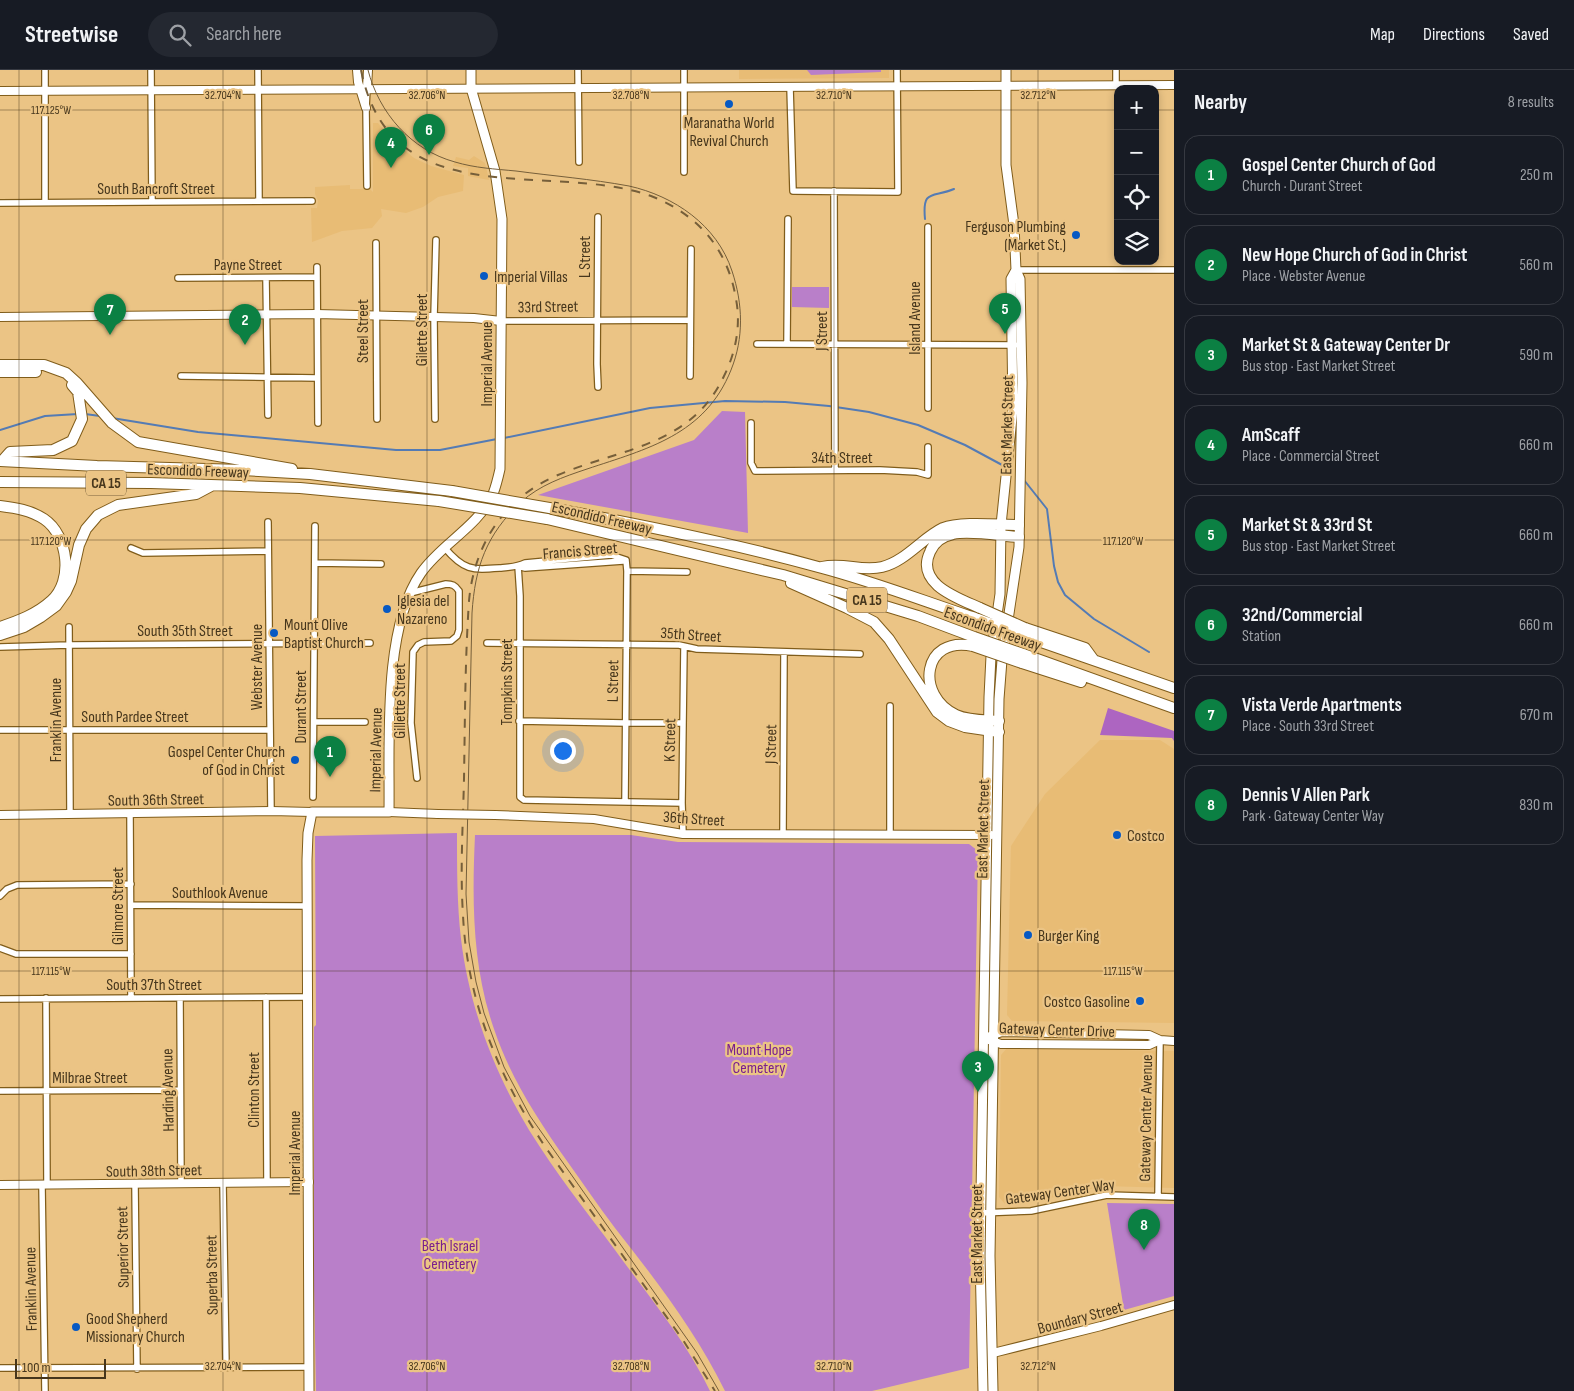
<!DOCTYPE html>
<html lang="en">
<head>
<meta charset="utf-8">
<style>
	body { margin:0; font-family:"Sofia Sans Condensed",sans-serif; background:#242831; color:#f1f3f6 }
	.controls { position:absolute; right:15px; top:15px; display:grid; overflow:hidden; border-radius:10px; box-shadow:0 2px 8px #0003 }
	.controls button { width:45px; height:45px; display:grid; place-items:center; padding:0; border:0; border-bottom:1px solid #363941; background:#171b24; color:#f1f3f6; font:25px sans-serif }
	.scale { position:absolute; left:15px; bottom:12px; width:91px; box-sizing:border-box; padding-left:5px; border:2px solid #46361c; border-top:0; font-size:14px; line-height:18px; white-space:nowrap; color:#46361c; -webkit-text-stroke:4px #ebc485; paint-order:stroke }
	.you { position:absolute; left:562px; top:680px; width:18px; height:18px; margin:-12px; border:4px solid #fff; border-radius:50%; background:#1a73e8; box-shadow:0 0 0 8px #1a73e833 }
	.badge { display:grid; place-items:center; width:32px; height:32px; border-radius:50%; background:#0b8043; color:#fff; font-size:16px; font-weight:700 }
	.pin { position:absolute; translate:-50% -41px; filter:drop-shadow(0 1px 2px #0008) }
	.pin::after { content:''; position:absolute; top:26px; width:18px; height:15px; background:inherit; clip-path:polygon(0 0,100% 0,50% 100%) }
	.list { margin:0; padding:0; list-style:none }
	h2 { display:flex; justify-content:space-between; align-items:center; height:65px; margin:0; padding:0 20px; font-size:21px }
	h2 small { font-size:16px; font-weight:400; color:#9ea1a6 }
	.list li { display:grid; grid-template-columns:32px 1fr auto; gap:15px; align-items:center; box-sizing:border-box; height:80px; margin:0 10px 10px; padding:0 10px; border:1px solid #363941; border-radius:15px }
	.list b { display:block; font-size:19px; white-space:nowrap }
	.list p { margin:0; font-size:16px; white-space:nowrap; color:#9ea1a6 }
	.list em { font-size:16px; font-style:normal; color:#9ea1a6 }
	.icon { flex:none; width:28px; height:28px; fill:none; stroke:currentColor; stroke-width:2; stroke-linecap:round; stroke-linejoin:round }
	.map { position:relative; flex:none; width:1174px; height:1321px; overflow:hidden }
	header { display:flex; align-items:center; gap:30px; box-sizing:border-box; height:70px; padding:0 25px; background:#171b24; border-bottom:1px solid #363941 }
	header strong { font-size:24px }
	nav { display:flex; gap:28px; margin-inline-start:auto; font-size:18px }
	.search { width:350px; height:45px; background:#242831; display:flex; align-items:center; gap:12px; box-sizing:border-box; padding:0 18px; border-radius:28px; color:#9ea1a6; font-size:19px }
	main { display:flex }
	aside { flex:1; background:#171b24 }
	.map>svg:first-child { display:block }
</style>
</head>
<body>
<header>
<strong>Streetwise</strong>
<div class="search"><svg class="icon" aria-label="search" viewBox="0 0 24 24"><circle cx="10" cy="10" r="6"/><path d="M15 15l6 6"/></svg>Search here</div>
<nav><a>Map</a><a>Directions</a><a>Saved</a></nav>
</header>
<main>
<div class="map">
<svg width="1174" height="1321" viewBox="0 0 1174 1321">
	<rect width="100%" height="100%" fill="#ebc485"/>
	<path fill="#e8bc75" d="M739,0h150v8l-150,1z
		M373,53h5l13,16 23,19 17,8 33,9 -1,16 -25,6 -15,10 -17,6 -25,-4 1,7 -10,12 -30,3 -30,11 -1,-34h6l1,-7 -3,-7v-7l35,-2v4h20l3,3z
		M474,86l11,7 4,17 -21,-4v-8l-15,-2 3,-9 13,3z
		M1100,670h60l14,9v274l-162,-2 -5,-6 4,-169 34,-52z
		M1007,978l167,3v137l-71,-2 -70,16 -28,2 -6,-7 2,-142z"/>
	<path fill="#b97fc9" d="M807,0h74v2l-70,3z
		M792,217h37v21l-37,-1z
		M722,341l23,1 3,121 -210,-38 156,-55z
		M457,763c0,36 0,71 4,106 8,67 33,133 68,191 26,42 57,81 86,120 32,44 72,92 95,141h-394l-2,-105v-259l2,-2 -1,-189z
		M475,765h156l47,7 291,2 9,7 -9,517 -97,23h-147c-29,-59 -69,-111 -110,-163 -17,-22 -32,-45 -48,-67 -29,-41 -57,-84 -73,-132 -22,-63 -22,-129 -19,-194z
		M1107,1133l67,1v92l-50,14z"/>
	<path fill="#ad65c1" d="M1108,638l66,23v10l-2,-3 -72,-3z"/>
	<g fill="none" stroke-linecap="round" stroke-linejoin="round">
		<path stroke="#547bb4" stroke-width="2" d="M925,149c-3,-31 8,-21 29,-30
			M85,344l15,2
			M112,348l86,14 198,18h44l57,-11
			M0,360l45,-14 33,-2
			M504,368l146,-30 75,-7 60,1 44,4 40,6 49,13 47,20 39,21
			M1024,410l23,29 7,57 4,16 7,13 29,24 55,33"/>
		<g stroke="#805d1b" stroke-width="8">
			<path id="street" d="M45,0v132
				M151,0l1,132
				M258,0l1,131
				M578,0l1,92
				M684,0v102
				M1116,0v15
				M790,17l3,104 105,1 -1,-122
				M367,116l-1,-78 1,-20
				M834,121l1,279
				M0,133l312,-2
				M376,173l1,176
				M317,197l1,156
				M1016,200h158
				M178,208l139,-1
				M266,208l2,137
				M501,251l189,-1
				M757,274l258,1
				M787,274l1,-125
				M181,306l136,2
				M690,306l1,-127
				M598,317l-1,-23 1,-147
				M928,338v-181
				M435,349l-1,-102 2,-77
				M751,353v40l4,8 125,-1 37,2 11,3v-28
				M268,452l3,289
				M444,477c20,24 28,23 57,21 9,-1 16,-1 24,-5l86,-8 15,5
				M131,478l12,5 125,-2
				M315,493l66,1
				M518,496l2,30v201l4,3 158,3
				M518,496l7,2 98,-7
				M627,501l60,1
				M410,523l36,-9c6,0 9,1 13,7v39l-2,6 -6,5 -27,1 -6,3 -5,7 -2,71 6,55
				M69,557l1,187
				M487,573l192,2 18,4 163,5
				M0,577l69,-2 301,-2
				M519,651l106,2h58
				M314,652h51
				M0,660h270
				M313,727l2,-271
				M625,732l2,-231 -1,-11
				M130,743l1,185
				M683,764l-1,-31 2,-156
				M783,764l1,-181
				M890,764v-128
				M0,826l7,-7 10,-4 114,-1
				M131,835l177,1
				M0,878l16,6h115
				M266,927l1,186
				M46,928l1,187
				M180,928l1,185
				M0,929l308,-2
				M0,1021l180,-1
				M223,1113l3,184
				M135,1115l2,184
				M42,1116l3,205
				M1158,1126l2,-156
				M980,1143l51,-2 76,-16 67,2
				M0,1298l309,-1"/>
		</g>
		<g stroke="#805d1b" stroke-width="10">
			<path id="secondary" d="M357,0l1,12 8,26
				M367,18l1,-18
				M0,21l1174,-6
				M0,247l317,-3 157,4 27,3
				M389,742l49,2
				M0,745l271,-4 41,1
				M495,745l99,4 89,15 308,1
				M990,966l12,-4 147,3 11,5 14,1
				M989,970l12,4 148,1 11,-5
				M0,1115l309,-3
				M993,1283l108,-27 73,-21"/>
		</g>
		<g stroke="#805d1b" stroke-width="11">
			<path id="primary" d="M309,1321l-2,-531 1,-27 4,-21h77c1,-67 -7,-183 32,-239 20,-29 57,-46 72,-79 3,-8 5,-16 7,-25l2,-250 -7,-48 -24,-83v-18
				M983,1321l-3,-134 9,-560 2,-41 9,-62 1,-69 12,-117 -2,-129 5,-9
				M993,1321l-3,-135 9,-557 3,-39 17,-113 3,-164 -2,-104 -4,-9 -2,-45 -8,-60v-95"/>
		</g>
		<g stroke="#805d1b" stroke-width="12">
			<path id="highway" d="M0,295h44l22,8 11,10 35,40 26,19 154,27
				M0,302h36
				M0,391l97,5 146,4 67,4 142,17
				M2,391l8,-9 43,-2 19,-9 10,-22 -4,-27 -6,-7
				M0,412l151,1 149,5 139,13
				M0,436c16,2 30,4 44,13 24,16 30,62 7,82 -14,13 -33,20 -51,26
				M561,440c88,16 175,34 261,58 53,14 104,34 156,51
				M547,449l236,56 135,41 56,21
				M822,497c22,-5 39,5 60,0 24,-6 40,-29 61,-39 17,-7 57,-3 76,-3
				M791,513l56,25 27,14 15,17 48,73 12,9 16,6 34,5
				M980,538c-22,-10 -65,-24 -50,-56 4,-10 13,-16 23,-18 17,-4 48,2 66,3
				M1025,558l60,20 8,11
				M0,565l24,-8 17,-10 15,-11 10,-14 5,-11 8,-36 7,-16 12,-14 20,-10 78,-11 15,-8
				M1024,566l150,52
				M973,576c-51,-11 -58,50 -17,69 13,6 30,5 43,6
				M1023,584l151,54
				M1022,593l59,19"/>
		</g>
		<use href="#street" stroke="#fff" stroke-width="5.5"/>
		<use href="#secondary" stroke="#fff" stroke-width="8"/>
		<use href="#primary" stroke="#fff" stroke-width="9"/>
		<use href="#highway" stroke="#fff" stroke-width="10"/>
		<path stroke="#765f3a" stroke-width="1" d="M368,0c11,43 43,80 87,92 20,6 40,7 61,9 37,5 75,8 113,15 45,10 88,39 103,85 11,33 12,67 -1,99 -26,65 -84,79 -144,99 -24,8 -47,16 -66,33 -35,33 -46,65 -49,111l-6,281 3,48 7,40 8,31 20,54 26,49 167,237 22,38"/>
		<path stroke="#765f3a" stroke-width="2" stroke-dasharray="9 9" stroke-linecap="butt" d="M361,0c30,148 189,90 290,126 21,8 39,20 54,36 17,19 27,42 31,67 5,26 0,53 -12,77 -33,70 -102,72 -166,99 -53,22 -84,69 -89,126 -4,59 -4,118 -5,178 -1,45 -4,91 -1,136 4,86 36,163 83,233l137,192 32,51"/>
		<g stroke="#805d1b" stroke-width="10" stroke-linecap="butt">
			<path id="secondary-bridge" d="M438,744l57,1"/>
		</g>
		<g stroke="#805d1b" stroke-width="12" stroke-linecap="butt">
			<path id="highway-bridge" d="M452,421l109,19
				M439,431l108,18
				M980,538l45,20
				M978,549l46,17
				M974,567l49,17
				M973,576l49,17"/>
		</g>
		<use href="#secondary-bridge" stroke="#fff" stroke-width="8"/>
		<use href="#highway-bridge" stroke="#fff" stroke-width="10"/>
	</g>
	<path fill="none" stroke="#46361c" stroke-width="1" stroke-opacity="0.45" d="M19,0v1321M223,0v1321M427,0v1321M631,0v1321M834,0v1321M1038,0v1321M0,40h1118M1155,40h19M0,470h1174M0,901h1174"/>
	<g fill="#0759c3" stroke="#ebc485" stroke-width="2">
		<circle cx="729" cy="34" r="5"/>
		<circle cx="1076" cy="165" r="5"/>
		<circle cx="484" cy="206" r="5"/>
		<circle cx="387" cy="539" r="5"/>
		<circle cx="274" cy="563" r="5"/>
		<circle cx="295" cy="690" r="5"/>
		<circle cx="1117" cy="765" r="5"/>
		<circle cx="1028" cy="865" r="5"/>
		<circle cx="1140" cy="931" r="5"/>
		<circle cx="76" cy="1257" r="5"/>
	</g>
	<g text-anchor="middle" stroke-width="4.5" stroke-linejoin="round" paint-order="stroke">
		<g fill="#ebc485" stroke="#78613c" stroke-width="1">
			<rect x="86" y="400.5" width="40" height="25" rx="4"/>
			<rect x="847" y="517.5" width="40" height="25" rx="4"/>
		</g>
		<g font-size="15" font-weight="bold" fill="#46361c">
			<text x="106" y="418">CA 15</text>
			<text x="867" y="535">CA 15</text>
		</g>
		<g font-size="16" fill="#46361c" stroke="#ebc485" text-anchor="start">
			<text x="729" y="58" text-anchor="middle">Maranatha World<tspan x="729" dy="18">Revival Church</tspan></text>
			<text x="1066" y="162" text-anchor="end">Ferguson Plumbing<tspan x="1066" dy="18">(Market St.)</tspan></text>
			<text x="494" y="212">Imperial Villas</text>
			<text x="397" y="536">Iglesia del<tspan x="397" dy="18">Nazareno</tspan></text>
			<text x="284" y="560">Mount Olive<tspan x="284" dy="18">Baptist Church</tspan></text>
			<text x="285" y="687" text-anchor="end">Gospel Center Church<tspan x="285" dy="18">of God in Christ</tspan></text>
			<text x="1127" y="771">Costco</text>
			<text x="1038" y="871">Burger King</text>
			<text x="1130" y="937" text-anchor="end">Costco Gasoline</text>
			<text x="86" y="1254">Good Shepherd<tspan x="86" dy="18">Missionary Church</tspan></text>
		</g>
		<g font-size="16" fill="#46361c" stroke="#ebc485">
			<text x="156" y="124">South Bancroft Street</text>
			<text transform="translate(584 187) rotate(-90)" y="6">L Street</text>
			<text x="248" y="200">Payne Street</text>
			<text transform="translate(548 236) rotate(-1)" y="6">33rd Street</text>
			<text transform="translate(914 248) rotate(-90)" y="6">Island Avenue</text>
			<text transform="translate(421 260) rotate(-90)" y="6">Gilette Street</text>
			<text transform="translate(362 261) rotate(-90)" y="6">Steel Street</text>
			<text transform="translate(821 261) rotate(-90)" y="6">J Street</text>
			<text transform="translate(486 294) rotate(-90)" y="6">Imperial Avenue</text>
			<text transform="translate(1006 355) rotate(-89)" y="6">East Market Street</text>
			<text x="842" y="393">34th Street</text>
			<text transform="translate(198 400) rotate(2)" y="6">Escondido Freeway</text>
			<text transform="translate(602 447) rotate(13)" y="6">Escondido Freeway</text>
			<text transform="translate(580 480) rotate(-5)" y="6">Francis Street</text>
			<text transform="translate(993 558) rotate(20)" y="6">Escondido Freeway</text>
			<text x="185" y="566">South 35th Street</text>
			<text transform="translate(691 564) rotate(4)" y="6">35th Street</text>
			<text transform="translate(256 597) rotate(-90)" y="6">Webster Avenue</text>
			<text transform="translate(612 611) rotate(-89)" y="6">L Street</text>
			<text transform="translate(506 612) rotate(-90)" y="6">Tompkins Street</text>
			<text transform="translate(399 631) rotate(-90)" y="6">Gillette Street</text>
			<text transform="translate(300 637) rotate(-90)" y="6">Durant Street</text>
			<text x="135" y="652">South Pardee Street</text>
			<text transform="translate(55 650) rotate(-90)" y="6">Franklin Avenue</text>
			<text transform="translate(669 670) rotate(-89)" y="6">K Street</text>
			<text transform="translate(770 674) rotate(-89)" y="6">J Street</text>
			<text transform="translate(375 680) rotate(-89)" y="6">Imperial Avenue</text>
			<text transform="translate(156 729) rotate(-1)" y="6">South 36th Street</text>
			<text transform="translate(694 748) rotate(4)" y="6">36th Street</text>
			<text transform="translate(982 759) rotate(-89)" y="6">East Market Street</text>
			<text x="220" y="828">Southlook Avenue</text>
			<text transform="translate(117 836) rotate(-90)" y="6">Gilmore Street</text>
			<text x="154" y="920">South 37th Street</text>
			<text transform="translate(1057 959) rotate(2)" y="6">Gateway Center Drive</text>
			<text x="90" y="1013">Milbrae Street</text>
			<text transform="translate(167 1020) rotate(-91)" y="6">Harding Avenue</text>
			<text transform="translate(253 1020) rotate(-90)" y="6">Clinton Street</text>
			<text transform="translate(1145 1048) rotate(-89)" y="6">Gateway Center Avenue</text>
			<text transform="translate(294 1083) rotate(-90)" y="6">Imperial Avenue</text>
			<text transform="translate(154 1100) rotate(-1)" y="6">South 38th Street</text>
			<text transform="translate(1060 1121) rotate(-8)" y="6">Gateway Center Way</text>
			<text transform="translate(976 1164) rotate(-90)" y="6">East Market Street</text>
			<text transform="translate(122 1177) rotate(-91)" y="6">Superior Street</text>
			<text transform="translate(211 1205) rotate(-91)" y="6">Superba Street</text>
			<text transform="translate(30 1219) rotate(-91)" y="6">Franklin Avenue</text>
			<text transform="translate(1080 1247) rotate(-15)" y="6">Boundary Street</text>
		</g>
		<g font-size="16" fill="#791e8f" stroke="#ebc485">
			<text x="759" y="985">Mount Hope<tspan x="759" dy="18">Cemetery</tspan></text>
			<text x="450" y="1181">Beth Israel<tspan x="450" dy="18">Cemetery</tspan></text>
		</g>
	</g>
	<g font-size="12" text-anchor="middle" fill="#46361c" stroke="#ebc485" stroke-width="4.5" stroke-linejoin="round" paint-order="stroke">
		<text x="223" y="29">32.704°N</text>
		<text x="427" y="29">32.706°N</text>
		<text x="631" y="29">32.708°N</text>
		<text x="834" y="29">32.710°N</text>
		<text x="1038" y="29">32.712°N</text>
		<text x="51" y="44">117.125°W</text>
		<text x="1123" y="475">117.120°W</text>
		<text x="51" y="475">117.120°W</text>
		<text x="1123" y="905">117.115°W</text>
		<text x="51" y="905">117.115°W</text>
		<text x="223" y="1300">32.704°N</text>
		<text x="427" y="1300">32.706°N</text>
		<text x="631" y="1300">32.708°N</text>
		<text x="834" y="1300">32.710°N</text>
		<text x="1038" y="1300">32.712°N</text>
	</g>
</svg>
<div class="controls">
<button>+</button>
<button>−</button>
<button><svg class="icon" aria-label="locate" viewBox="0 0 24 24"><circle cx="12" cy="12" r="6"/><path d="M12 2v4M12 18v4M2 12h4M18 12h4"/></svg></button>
<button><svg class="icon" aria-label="layers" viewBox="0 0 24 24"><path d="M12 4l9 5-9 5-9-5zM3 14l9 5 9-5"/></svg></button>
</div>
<div class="scale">100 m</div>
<div class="you"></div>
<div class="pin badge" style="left:330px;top:707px">1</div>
<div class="pin badge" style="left:245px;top:275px">2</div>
<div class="pin badge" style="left:978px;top:1022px">3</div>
<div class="pin badge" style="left:391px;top:98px">4</div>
<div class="pin badge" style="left:1005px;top:264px">5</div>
<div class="pin badge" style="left:429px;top:85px">6</div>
<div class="pin badge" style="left:110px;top:265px">7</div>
<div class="pin badge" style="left:1144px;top:1180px">8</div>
</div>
<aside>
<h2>Nearby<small>8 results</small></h2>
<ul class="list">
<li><span class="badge">1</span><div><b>Gospel Center Church of God</b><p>Church · Durant Street</p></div><em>250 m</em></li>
<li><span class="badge">2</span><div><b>New Hope Church of God in Christ</b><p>Place · Webster Avenue</p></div><em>560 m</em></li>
<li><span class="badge">3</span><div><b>Market St &amp; Gateway Center Dr</b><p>Bus stop · East Market Street</p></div><em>590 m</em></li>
<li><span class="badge">4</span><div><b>AmScaff</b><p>Place · Commercial Street</p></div><em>660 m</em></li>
<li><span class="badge">5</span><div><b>Market St &amp; 33rd St</b><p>Bus stop · East Market Street</p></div><em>660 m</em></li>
<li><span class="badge">6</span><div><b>32nd/Commercial</b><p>Station</p></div><em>660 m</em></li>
<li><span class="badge">7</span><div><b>Vista Verde Apartments</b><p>Place · South 33rd Street</p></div><em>670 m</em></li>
<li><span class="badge">8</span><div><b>Dennis V Allen Park</b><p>Park · Gateway Center Way</p></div><em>830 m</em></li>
</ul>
</aside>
</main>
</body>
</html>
